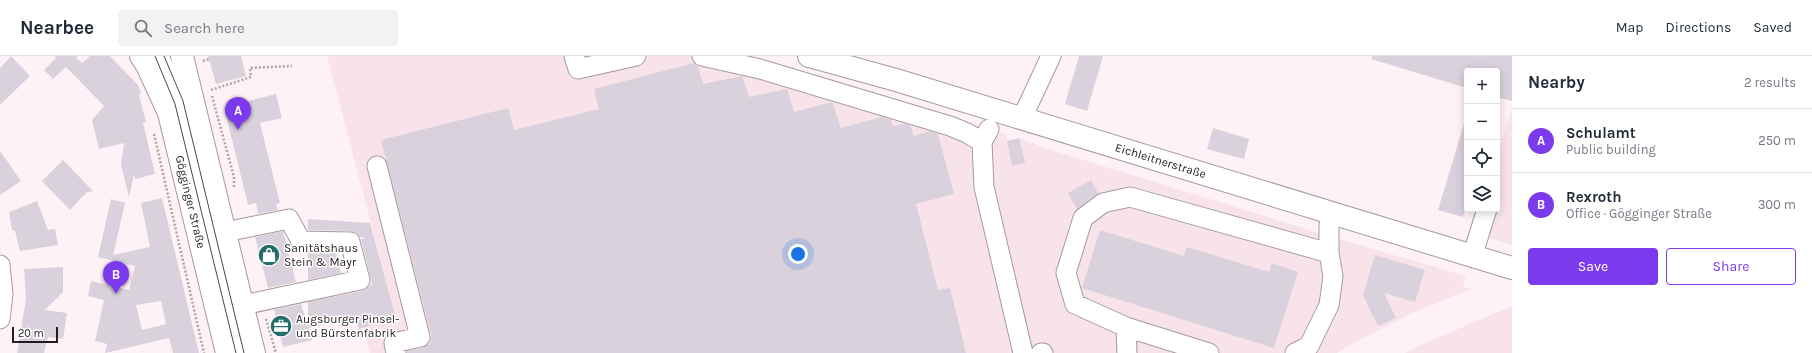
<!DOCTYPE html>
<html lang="en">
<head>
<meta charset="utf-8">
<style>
	body { margin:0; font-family:Karla,sans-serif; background:#f2f2f3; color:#1f2937 }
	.controls { position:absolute; right:12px; top:12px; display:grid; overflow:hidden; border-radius:4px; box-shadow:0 2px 10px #0003 }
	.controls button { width:36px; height:36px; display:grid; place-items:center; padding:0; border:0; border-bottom:1px solid #e0e1e3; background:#fff; color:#1f2937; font:20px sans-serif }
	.scale { position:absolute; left:12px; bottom:10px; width:46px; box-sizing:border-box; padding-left:4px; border:2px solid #221d1f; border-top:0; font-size:11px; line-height:14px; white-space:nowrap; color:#221d1f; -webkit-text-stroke:3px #fff; paint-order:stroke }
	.you { position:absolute; left:798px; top:198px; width:14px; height:14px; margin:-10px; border:3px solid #fff; border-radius:50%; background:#1a73e8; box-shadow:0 0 0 6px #1a73e833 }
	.badge { display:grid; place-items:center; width:26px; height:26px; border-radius:50%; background:#7c3aed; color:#fff; font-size:13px; font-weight:700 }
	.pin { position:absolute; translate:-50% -33px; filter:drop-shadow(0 1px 2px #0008) }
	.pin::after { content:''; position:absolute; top:21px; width:14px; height:12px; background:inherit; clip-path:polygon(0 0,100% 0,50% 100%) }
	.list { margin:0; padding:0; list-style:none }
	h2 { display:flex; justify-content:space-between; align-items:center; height:52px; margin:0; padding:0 16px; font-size:17px }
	h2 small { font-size:13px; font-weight:400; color:#747a83 }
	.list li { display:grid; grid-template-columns:26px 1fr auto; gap:12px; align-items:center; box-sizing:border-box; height:64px; padding:0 16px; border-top:1px solid #e0e1e3 }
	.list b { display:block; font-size:15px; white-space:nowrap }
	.list p { margin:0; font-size:13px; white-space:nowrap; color:#747a83 }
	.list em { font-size:13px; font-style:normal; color:#747a83 }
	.actions { display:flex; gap:8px; padding:12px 16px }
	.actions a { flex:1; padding:9px 0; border:1px solid #7c3aed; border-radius:4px; text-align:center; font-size:14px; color:#7c3aed }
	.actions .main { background:#7c3aed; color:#fff }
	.icon { flex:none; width:22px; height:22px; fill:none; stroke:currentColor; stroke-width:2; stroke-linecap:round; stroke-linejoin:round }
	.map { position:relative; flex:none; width:1512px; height:297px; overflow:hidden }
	header { display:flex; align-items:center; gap:24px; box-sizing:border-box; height:56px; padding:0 20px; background:#fff; border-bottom:1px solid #e0e1e3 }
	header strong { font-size:19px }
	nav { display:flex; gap:22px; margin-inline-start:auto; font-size:14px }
	.search { width:280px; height:36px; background:#f2f2f3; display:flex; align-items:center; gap:10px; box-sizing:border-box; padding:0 14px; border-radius:4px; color:#747a83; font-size:15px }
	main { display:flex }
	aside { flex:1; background:#fff }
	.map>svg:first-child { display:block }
</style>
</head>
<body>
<header>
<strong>Nearbee</strong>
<div class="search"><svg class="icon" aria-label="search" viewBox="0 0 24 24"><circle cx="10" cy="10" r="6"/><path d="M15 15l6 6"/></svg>Search here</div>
<nav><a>Map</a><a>Directions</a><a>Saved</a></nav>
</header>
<main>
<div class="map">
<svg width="1512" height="297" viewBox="0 0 1512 297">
	<rect width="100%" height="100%" fill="#fff2f6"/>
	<path fill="#f8e3ea" d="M327,0h402l104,27 156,46 17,5 1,7 12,-3 29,11 281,87 137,40 -3,11 8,2 -57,23 -53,27 -24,14h-967l-6,-25 32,-10z
		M1512,52v137l-39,-12 7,-24h17v-53z
		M1512,250v47h-107l15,-8z"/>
	<path fill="#d9d1db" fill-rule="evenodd" d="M11,0l19,20 -30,29v-37z
		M55,0h23l-2,2 6,5 8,-7h20l28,29 3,9 -2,1 7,27 -3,1 12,51 -20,5 -1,-5 -5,23 -8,-32 3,-22 -25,6 -7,-29 12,-14 -38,-39 -13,12 -9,-9 12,-12z
		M208,0h33l5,20 -30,8z
		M1079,0h24l-16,55 -22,-7z
		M1372,0h140v45l-15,-4v-26h-30v17l-96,-29z
		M694,7l4,3 5,18 39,-8 7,21 38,-8 7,23 38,-10 9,26 41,-11 9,3 2,6 10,-2 7,1 4,11 16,-5 8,3 16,60 -38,10 22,86 12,-2 16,65h-559v-2l16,-3 8,-6v-8l-50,-194 127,-32 6,22 85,-21 -5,-20z
		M276,38l6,24 -22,5 20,80 -4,1 2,6 -20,4 -2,-11 -8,2 -24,-98z
		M1464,68h3v80l-4,13 -25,-7z
		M1213,72l36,11 -5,20 -37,-10z
		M1019,82l6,25 -13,3 -5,-25z
		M0,95l21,30 -21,14z
		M63,104l30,31 -9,2h2l-16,17 -28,-29z
		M1091,124l7,13 -21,16 -9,-16z
		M162,142l37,155h-26l-4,-15 -64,15 2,-9 -12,-3 9,-41 -16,-4 3,-15 38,9 6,-24 -37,-9 13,-58 14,4 -12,52 37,-8 -9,-44zM161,245l5,23 -24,6 -6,-25z
		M37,145l11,29 7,-1 3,16 -38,6 -5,-20 -3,-1 -3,-18z
		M308,163l62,4 26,95 -37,11 -4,-12 -46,11 3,12 -29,7 -9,-37 27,-6 7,23v-25l54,-11 10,-7 -11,-45 5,-1 -7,-1 -3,-4 -6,-2 -42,-1z
		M1100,174l84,26 3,-9 82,25 3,-9 26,9 -24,76 -192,-60z
		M283,175l13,51 -28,6 -13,-51z
		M308,196l28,1 5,20 -33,7z
		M1375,199l50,15 -10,32 -31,-9 12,25 -18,8 -15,-31z
		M63,211v25l-18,18 22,3 -4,26 -15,-2 -4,16h-27l9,-54 -2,-30z"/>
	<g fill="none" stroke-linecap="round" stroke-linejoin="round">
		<g stroke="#a69a9e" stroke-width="21">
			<path id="minor" d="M159,0l20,46 62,251
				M574,0l4,13 58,-13
				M702,0l58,13 190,57 17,7 15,9
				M1022,62l29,-62
				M989,73l-7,13 2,45 39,166
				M377,110l43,171 -26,6 2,10
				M225,176l64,-13 12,22 49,1 10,38 -117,25
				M1472,201l15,-48
				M0,209l3,29 -3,25
				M1126,271l1,26
				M1041,297h2
				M1209,297l-83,-26 -51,-23 -9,-31 17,-55 20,-15 27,-6 199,56
				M1295,297l14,-7 20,-41 4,-29 -4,-23v-28l3,-12"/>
		</g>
		<g stroke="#a69a9e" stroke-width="24">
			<g id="major">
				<path id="s1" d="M141,0l6,9 22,48 58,240"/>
				<path d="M182,0l72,297"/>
				<path id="s2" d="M809,0l87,24 616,188"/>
			</g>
		</g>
		<path stroke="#aea4a7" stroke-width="2.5" stroke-dasharray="2 2" stroke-linecap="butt" d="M203,5l6,-2
			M211,34l40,-13 -1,-9 42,-2
			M212,40l22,81v11
			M154,78l50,219
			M266,263l10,34"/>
		<use href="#minor" stroke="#fff" stroke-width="19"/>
		<use href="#major" stroke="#fff" stroke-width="22"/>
		<path stroke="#4b4547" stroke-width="1" d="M155,0l20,48 61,249
			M164,0l19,45 61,252"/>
	</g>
	<defs>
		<g id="shop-disc" transform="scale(1.15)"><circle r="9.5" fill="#246e69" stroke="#fff"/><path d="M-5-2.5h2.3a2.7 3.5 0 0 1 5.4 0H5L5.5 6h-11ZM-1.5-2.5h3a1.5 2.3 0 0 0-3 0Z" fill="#fff"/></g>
		<g id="office-disc" transform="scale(1.15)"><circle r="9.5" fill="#246e69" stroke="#fff"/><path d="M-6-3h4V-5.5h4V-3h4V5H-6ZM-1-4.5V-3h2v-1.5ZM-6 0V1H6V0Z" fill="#fff"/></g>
	</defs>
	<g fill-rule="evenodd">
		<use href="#shop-disc" x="269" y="199"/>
		<use href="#office-disc" x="281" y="270"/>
	</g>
	<g text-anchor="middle" stroke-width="3" stroke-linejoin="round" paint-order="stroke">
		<g font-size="12" fill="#221d1f" stroke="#fff">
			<text dy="4" stroke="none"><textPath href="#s2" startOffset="367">Eichleitnerstraße</textPath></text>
			<text dy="4" stroke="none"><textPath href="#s1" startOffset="155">Gögginger Straße</textPath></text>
		</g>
		<g font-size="12" fill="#221d1f" stroke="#fff" text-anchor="start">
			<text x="284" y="196">Sanitätshaus<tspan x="284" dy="14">Stein &amp; Mayr</tspan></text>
			<text x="296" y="267">Augsburger Pinsel-<tspan x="296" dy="14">und Bürstenfabrik</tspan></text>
		</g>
	</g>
</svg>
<div class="controls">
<button>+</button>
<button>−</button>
<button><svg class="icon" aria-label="locate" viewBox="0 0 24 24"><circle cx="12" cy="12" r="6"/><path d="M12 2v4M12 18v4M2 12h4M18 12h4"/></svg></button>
<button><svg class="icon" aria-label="layers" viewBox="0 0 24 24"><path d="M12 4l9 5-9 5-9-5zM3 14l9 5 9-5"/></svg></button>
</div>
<div class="scale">20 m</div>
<div class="you"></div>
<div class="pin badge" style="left:238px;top:74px">A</div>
<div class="pin badge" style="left:116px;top:238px">B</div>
</div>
<aside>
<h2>Nearby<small>2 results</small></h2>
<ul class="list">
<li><span class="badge">A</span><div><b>Schulamt</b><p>Public building</p></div><em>250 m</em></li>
<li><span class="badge">B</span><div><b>Rexroth</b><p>Office · Gögginger Straße</p></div><em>300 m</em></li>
</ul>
<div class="actions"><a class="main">Save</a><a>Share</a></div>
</aside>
</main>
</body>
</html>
